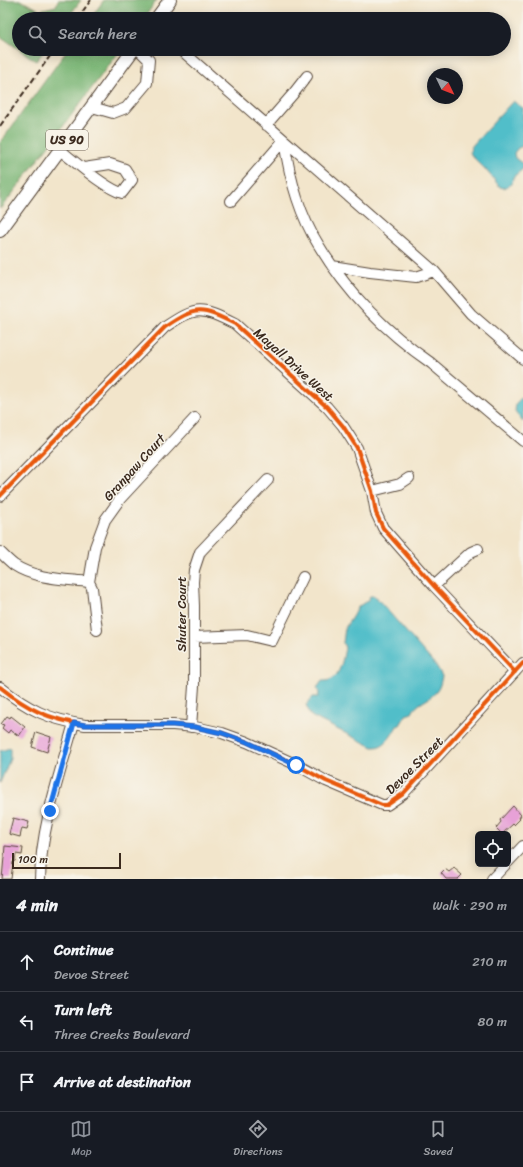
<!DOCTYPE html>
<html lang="en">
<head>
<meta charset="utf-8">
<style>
	body { margin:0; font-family:Sriracha,sans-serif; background:#242831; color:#f1f3f6 }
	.controls { position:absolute; right:12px; bottom:12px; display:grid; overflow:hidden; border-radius:6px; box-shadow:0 2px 10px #0003 }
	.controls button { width:36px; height:36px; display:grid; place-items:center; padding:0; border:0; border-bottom:1px solid #363941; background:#171b24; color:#f1f3f6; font:20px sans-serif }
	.compass { position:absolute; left:427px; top:68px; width:36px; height:36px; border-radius:50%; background:#171b24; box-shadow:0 2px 10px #0003; rotate:133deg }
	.scale { position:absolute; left:12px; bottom:10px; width:109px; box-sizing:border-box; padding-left:4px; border:2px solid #3b2a1e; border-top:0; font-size:11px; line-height:14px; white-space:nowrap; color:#3b2a1e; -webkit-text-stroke:3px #f7f3e8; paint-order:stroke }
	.stop { position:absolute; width:12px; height:12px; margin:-9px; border:3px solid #1a73e8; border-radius:50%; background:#fff }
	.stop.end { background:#1a73e8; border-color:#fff; box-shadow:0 1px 4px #0008 }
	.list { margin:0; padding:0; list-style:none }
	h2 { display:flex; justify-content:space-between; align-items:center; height:52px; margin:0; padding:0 16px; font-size:17px }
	h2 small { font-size:13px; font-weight:400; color:#9ea1a6 }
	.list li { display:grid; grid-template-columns:26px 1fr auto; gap:12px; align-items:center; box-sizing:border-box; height:60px; padding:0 16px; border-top:1px solid #363941 }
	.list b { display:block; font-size:15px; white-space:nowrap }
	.list p { margin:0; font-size:13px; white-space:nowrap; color:#9ea1a6 }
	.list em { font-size:13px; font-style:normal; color:#9ea1a6 }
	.icon { flex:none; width:22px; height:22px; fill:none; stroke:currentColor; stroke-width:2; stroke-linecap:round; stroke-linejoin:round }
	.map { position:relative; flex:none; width:523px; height:879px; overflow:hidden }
	.search { position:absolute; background:#171b24; box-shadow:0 2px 10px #0003; left:12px; right:12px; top:12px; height:44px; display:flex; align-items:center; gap:10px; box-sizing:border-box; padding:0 14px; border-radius:22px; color:#9ea1a6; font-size:15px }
	.sheet { height:232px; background:#171b24 }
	nav { display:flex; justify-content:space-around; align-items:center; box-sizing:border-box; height:56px; border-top:1px solid #363941; background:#171b24; font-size:11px; color:#9ea1a6 }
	nav a { display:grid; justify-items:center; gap:2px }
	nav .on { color:#8c9099 }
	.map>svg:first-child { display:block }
</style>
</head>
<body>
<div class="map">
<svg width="523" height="879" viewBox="0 0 523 879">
	<rect width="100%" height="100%" fill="#f7f3e8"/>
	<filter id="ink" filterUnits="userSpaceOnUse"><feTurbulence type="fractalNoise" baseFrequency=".025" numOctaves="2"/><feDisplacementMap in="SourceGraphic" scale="8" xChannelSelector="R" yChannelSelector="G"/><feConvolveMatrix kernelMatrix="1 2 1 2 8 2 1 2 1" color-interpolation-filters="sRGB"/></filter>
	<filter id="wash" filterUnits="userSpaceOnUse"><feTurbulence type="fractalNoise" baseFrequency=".012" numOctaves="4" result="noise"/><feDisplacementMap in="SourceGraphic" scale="16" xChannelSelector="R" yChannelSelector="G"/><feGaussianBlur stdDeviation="0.9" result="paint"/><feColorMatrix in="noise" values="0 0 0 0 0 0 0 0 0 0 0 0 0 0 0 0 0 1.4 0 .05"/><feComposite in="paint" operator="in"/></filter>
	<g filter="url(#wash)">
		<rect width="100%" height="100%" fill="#f2e5cb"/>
		<path fill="#79b574" stroke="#5a7049" d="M0,0h20l20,10 16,-4 2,-6h23l-14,19h-48v30h27l-10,12 -36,-25z
			M104,0h53l-14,19h-53z
			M68,49h53l-108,144 -13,16v-66z"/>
		<path fill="#51bec9" stroke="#467474" d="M513,101l10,7v38l-5,2 -4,5 1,5 8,6v5l-10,8 -1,7 -8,4 -4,-1 -14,-17 -14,-14 -2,-4 1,-5z
			M523,396v26l-8,-10 1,-9z
			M370,596h5l62,71 5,9c-1,5 -2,12 -6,16 -7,9 -19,10 -24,21l-6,2 -6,10 -3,1c-5,9 -12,22 -24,21l-62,-31 -5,-11 7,-8h5l1,-4 -2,-5 5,-7c18,1 20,-19 23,-33l-2,-5 2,-15 14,-22 8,-5z
			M10,748v11l-10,24v-32z"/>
		<g id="blocks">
			<path fill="#e7a1d7" d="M7,716l3,2 1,-2 14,11 -6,9 -9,-6 -2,3 -6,-5 2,-3 -3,-1z
				M36,732l15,5 -4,15 -15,-5z
				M513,806l8,9 -2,3 1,1 -6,6 -1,-1 -11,10 -6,-6 5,-6 -1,-2z
				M13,818l16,4 -2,7 -5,-1 -2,9 -11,-3z
				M5,846l18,2 -1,7 -6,-1 -1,7 -2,1 -2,17h-9z
				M454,868l8,7 -4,4h-12l-5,-6 4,-4 4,3z"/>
		</g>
	</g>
	<g filter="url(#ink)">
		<use href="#blocks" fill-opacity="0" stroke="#564638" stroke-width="1"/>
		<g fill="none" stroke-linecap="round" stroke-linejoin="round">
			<g stroke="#564638" stroke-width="12">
				<path id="minor" d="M180,49l254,222 37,43 52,45
					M92,107l21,6 13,-5 21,-25 2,-23 -11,-11
					M266,125l27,-31 14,-18
					M284,140c5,35 15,74 34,104 28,47 68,88 113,119l92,78
					M60,150c14,11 46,39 62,43l10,-13 -7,-11 -15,-5 -26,4
					M231,201l53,-61
					M332,266l38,6 46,5 18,-6
					M372,491l28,-7 9,-6
					M0,496l165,-169c31,-21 36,-20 70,-3l92,83 16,19 14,22 15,43 4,22 7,15 51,58 81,86
					M0,552c4,4 9,9 14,13 21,14 50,14 75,17
					M434,586l37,-34 7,-3
					M97,630l-5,-42 -3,-6 6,-35 10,-27 15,-21 75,-81
					M194,637l53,-2 25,6 31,-64
					M0,687c29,23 48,32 85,38h88l22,2 27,6 25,9 50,23 29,16 56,24h5l16,-11 120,-131
					M191,727l3,-41v-80l-1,-24 1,-12 6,-18 68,-72
					M508,862l15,-16
					M40,879c1,-53 20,-105 34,-156
					M492,879l14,-15"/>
			</g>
			<g stroke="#564638" stroke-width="14">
				<path id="major" d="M156,19l14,-19
					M0,231l134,-182"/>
			</g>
			<use href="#minor" stroke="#fff" stroke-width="10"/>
			<use href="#major" stroke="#fff" stroke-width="12"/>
			<path stroke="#3b2a1e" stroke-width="2" stroke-dasharray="6 3" stroke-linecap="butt" d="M77,19l14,-19
				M0,126l55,-77"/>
			<g stroke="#f7f3e8" stroke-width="6">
				<path id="cycleway" d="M0,496l165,-169c31,-21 36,-20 70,-3l92,83 16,19 14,22 15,43 4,22 7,15 51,58 81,86
					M0,687c29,23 48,32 85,38h88l22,2 27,6 25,9 50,23 29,16 56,24h5l16,-11 120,-131"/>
			</g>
			<use href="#cycleway" stroke="#e8590c" stroke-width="4"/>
		</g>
	</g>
	<g fill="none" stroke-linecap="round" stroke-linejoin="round" filter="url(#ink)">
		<path stroke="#1a73e8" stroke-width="5" d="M50,811l24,-88 11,2h88l22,2 27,6 25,9 49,23"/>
	</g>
	<g text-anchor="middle" stroke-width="3" stroke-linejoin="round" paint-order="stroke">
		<rect fill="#f7f3e8" stroke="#73665b" stroke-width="1" x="46" y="130" width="42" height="20" rx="3"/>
		<g font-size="12" font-weight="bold" fill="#3b2a1e">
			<text x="67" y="144">US 90</text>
		</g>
		<g font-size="13" fill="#3b2a1e" stroke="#f7f3e8">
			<text transform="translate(294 364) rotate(42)" y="5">Mayall Drive West</text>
			<text transform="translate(134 467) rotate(-48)" y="5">Granpaw Court</text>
			<text transform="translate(181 614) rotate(-90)" y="5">Shuter Court</text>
			<text transform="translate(414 765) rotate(-45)" y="5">Devoe Street</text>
		</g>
	</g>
</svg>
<div class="controls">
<button><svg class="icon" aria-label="locate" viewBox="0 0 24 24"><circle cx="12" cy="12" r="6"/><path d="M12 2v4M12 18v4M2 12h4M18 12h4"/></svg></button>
</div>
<svg class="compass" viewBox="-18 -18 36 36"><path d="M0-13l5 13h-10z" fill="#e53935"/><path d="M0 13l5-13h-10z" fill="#9ea1a6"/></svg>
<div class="scale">100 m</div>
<div class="stop" style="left:296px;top:765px"></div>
<div class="stop end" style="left:50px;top:811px"></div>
<div class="search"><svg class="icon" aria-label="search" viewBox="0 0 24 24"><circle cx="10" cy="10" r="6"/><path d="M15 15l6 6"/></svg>Search here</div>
</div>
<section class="sheet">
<h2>4 min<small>Walk · 290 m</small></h2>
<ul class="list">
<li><svg class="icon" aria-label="ahead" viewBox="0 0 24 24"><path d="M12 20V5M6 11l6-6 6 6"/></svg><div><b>Continue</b><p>Devoe Street</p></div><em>210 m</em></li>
<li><svg class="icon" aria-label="left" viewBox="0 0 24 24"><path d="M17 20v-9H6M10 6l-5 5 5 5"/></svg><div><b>Turn left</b><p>Three Creeks Boulevard</p></div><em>80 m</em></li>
<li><svg class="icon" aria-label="arrive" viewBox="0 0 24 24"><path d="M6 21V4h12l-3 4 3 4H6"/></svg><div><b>Arrive at destination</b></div></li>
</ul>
</section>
<nav>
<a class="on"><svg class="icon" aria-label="map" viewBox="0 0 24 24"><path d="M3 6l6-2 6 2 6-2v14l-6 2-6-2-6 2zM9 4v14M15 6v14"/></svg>Map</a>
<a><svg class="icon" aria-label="directions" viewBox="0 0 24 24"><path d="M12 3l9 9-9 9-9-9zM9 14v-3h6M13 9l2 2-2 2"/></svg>Directions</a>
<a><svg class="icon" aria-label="saved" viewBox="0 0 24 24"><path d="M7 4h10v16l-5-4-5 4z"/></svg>Saved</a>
</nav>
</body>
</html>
